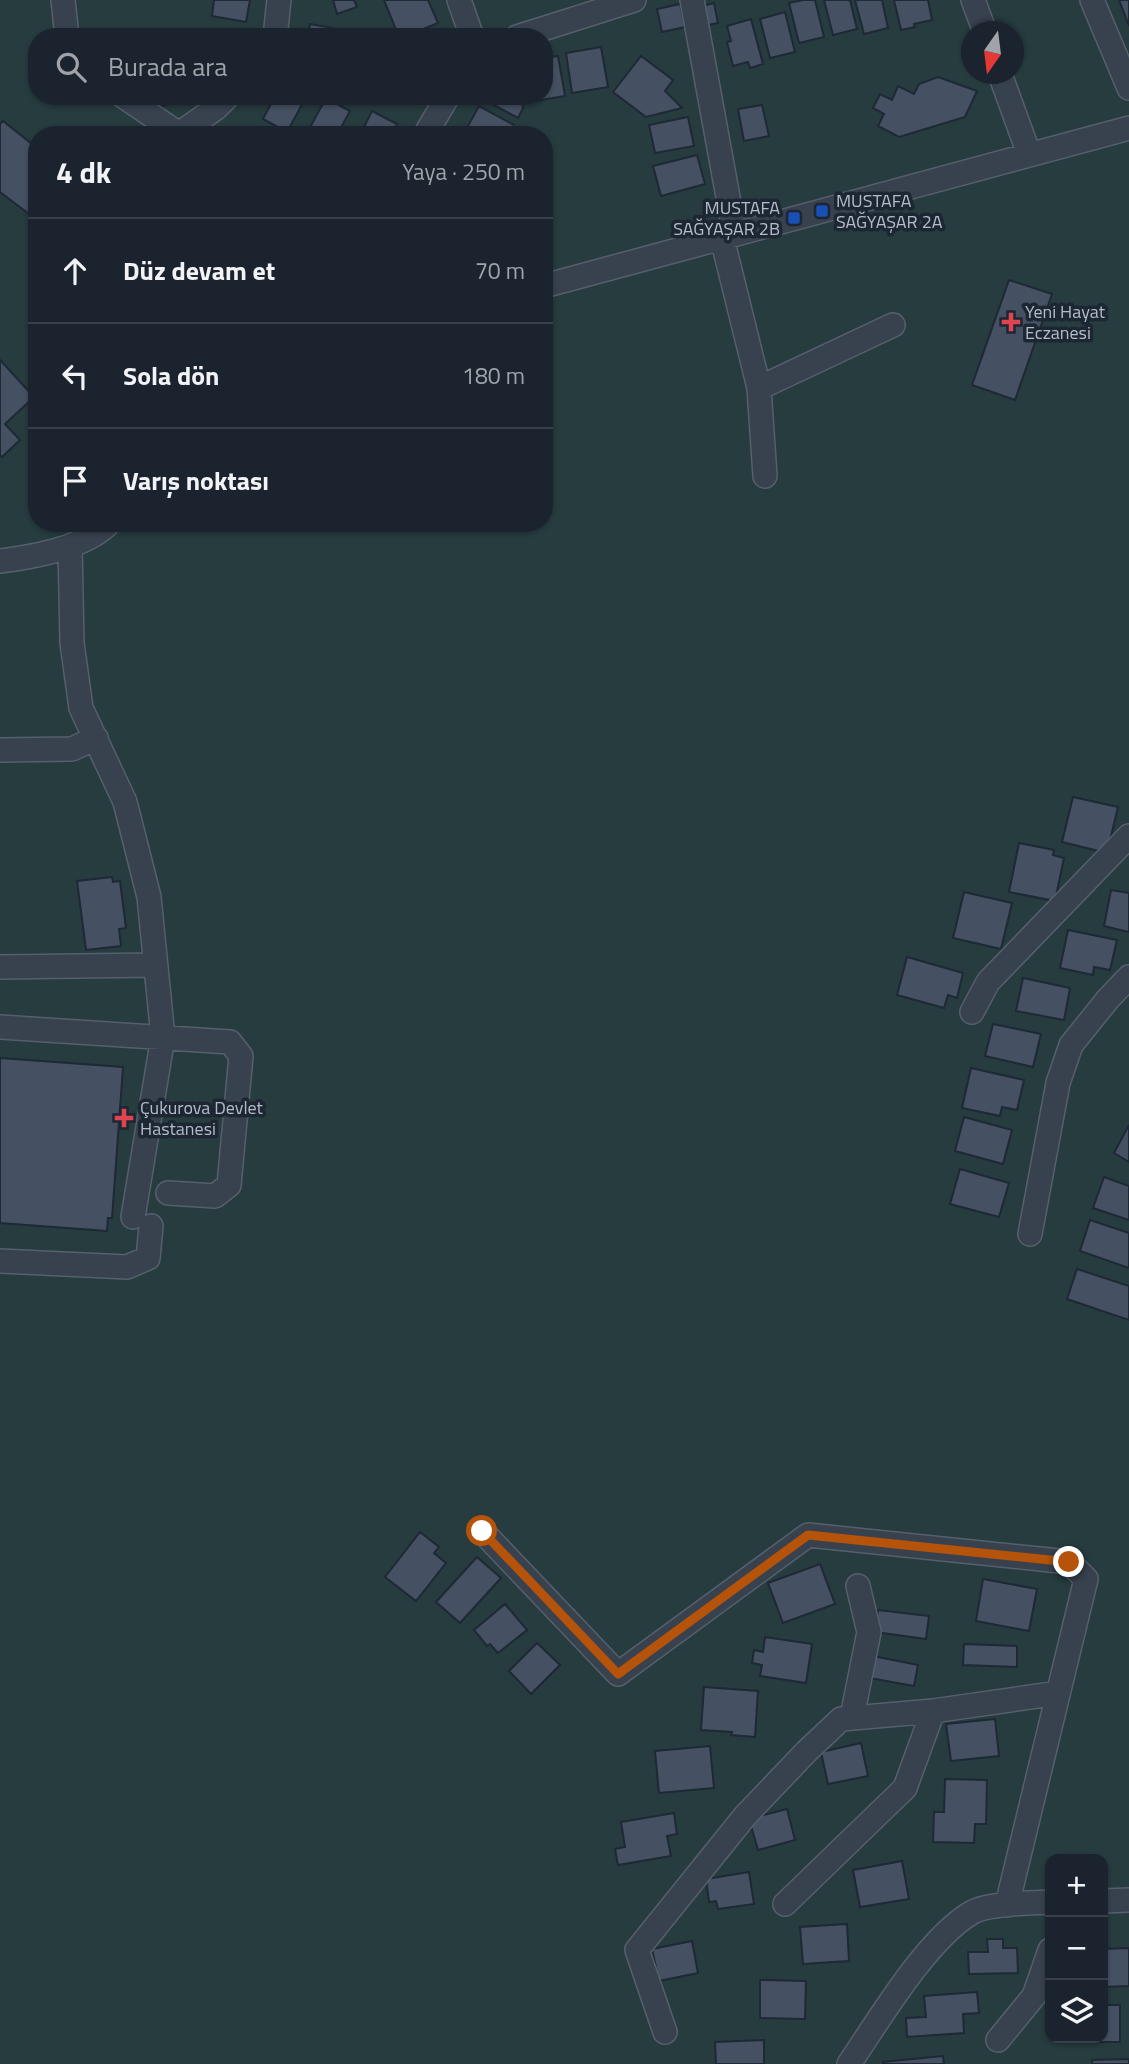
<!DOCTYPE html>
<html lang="tr">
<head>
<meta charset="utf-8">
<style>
	body { margin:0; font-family:"Titillium Web",sans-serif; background:#282f3a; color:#f1f3f6 }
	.controls { position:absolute; right:21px; bottom:21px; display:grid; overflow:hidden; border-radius:14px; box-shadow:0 2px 5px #0004 }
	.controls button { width:63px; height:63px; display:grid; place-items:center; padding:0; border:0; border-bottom:2px solid #39404a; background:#1b232e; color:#f1f3f6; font:35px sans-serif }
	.compass { position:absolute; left:961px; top:21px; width:63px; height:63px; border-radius:50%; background:#1b232e; box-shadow:0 2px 5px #0004; rotate:194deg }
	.stop { position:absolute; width:21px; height:21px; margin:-16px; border:5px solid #b45309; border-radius:50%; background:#fff }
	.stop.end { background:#b45309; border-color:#fff; box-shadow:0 2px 7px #0008 }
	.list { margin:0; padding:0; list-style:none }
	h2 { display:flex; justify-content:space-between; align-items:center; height:91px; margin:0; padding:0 28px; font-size:30px }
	h2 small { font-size:23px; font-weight:400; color:#a0a4aa }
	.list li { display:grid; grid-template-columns:46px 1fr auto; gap:21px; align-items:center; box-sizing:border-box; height:105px; padding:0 28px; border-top:2px solid #39404a }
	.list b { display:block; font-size:26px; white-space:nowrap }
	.list em { font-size:23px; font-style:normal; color:#a0a4aa }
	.icon { flex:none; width:38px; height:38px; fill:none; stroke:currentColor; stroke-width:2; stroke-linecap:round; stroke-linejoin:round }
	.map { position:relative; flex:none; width:1129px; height:2064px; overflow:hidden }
	.search { position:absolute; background:#1b232e; box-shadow:0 2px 5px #0004; left:28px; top:28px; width:525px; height:77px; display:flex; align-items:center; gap:18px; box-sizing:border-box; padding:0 24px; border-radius:28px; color:#a0a4aa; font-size:26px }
	.panel { position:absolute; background:#1b232e; box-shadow:0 2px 5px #0004; left:28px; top:126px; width:525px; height:406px; border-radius:28px }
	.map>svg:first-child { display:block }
</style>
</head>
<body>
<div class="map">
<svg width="1129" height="2064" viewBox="0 0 1129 2064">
	<rect width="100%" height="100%" fill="#242f3e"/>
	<path fill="#263c3f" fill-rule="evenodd" d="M0,0h1129v2064h-1129zM972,32h42v42h-42zM37,37h507v59h-507zM37,135h507v388h-507zM1050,1859h53v179h-53z"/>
	<path fill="#455162" stroke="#1f2835" stroke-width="2" d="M214,0h36l-4,22 -34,-6z
		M333,0h21l3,7 -20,7z
		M384,0h44l10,23 -34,14h-5z
		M803,0h12l9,37 -25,6 -10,-40z
		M824,0h26l7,29 -24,6z
		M855,0h27l6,28 -24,6z
		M894,0h34l4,20 -18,4 1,3 -14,3z
		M1119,0h10v26z
		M714,3l4,20 -15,3 -4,-19z
		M680,4l5,23 -23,5 -5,-23z
		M785,12l10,40 -25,6 -10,-39z
		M751,19l12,45 -13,4 -2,-6 -15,4 -6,-24 4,-1 -4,-15z
		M310,24l23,4 -1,9h-24z
		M601,47l7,40 -36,6 -6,-40z
		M558,56l7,40 -36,6 -1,-6h16v-38z
		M641,56l32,24 -8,11 17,17 -36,9 -33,-25z
		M938,77l39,14 -12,26 -66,20 -21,-11 6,-12 -11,-6 7,-14 12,6 6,-14 16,8 5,-10z
		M149,96h32l2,2 -20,8z
		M275,96h25l5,3 -18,33 -24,-13z
		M477,96h44l2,12 -5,10z
		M326,98l24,13 -13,24h-23l-6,-4z
		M762,105l7,31 -25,5 -6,-32z
		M479,106l35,19 -5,10h-46z
		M372,111l25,13 -6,11h-31z
		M688,117l6,29 -39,7 -6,-28z
		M3,121l34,27v72l-37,-28v-68z
		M697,155l8,29 -44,12 -8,-30z
		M1009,280l43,14 -37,106 -43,-15z
		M0,360l34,37 -29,27 15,16 -18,17 -2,-2z
		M1073,797l45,10 -11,46 -45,-11z
		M1019,843l35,7 -1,5 11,3 -9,43 -46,-9z
		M112,877l1,5 7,-1 6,47 -7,1 2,17 -35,4 -9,-69z
		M1111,890l18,3v39l-25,-6z
		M964,892l48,11 -11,46 -48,-11z
		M1068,930l49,10 -7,30 -16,-3 -1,8 -33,-7z
		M907,957l56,16 -6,25 -9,-3 -4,13 -47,-13z
		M1023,978l47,10 -6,32 -48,-9z
		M993,1024l48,10 -8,33 -48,-11z
		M0,1058l123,9 -11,151h-4l-1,13 -107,-8z
		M971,1068l53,12 -7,30 -15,-3 -2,9 -38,-8z
		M964,1117l48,13 -9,34 -48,-13z
		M1129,1125v37l-15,-9z
		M960,1169l49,14 -10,34 -49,-13z
		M1104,1177l25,9v34l-36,-12z
		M1090,1220l39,13v35l-49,-17z
		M1077,1269l52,17v34l-62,-21z
		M420,1532l19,15 -5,6 12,10 -30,38 -31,-24z
		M477,1557l24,21 -41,45 -24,-21z
		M820,1564l15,40 -52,19 -15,-40z
		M983,1579l54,10 -8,42 -53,-10z
		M505,1604l22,26 -29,23 -8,-9 -3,2 -13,-16z
		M878,1610l51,6 -3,23 -51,-7z
		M765,1637l47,7 -6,39 -46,-7 2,-11 -10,-2 2,-13 9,2z
		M537,1643l23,22 -29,29 -22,-23z
		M964,1644l53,2v21l-54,-2z
		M868,1655l50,10 -4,21 -50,-9z
		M704,1687l54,4 -3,46 -24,-2 1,-3 -31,-2z
		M995,1719l4,37 -48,5 -5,-37z
		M861,1743l7,33 -40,8 -7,-32z
		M710,1746l4,42 -55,5 -4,-42z
		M945,1779l42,1 -1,44h-11l-1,19 -41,-1 1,-30h10z
		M787,1809l8,31 -37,10 -9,-31z
		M674,1813l3,21 -10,2 4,20 -53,9 -3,-16 10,-2 -4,-25z
		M902,1861l7,38 -49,8 -7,-37z
		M749,1872l5,32 -36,5 -2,-8 -7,1 -3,-23z
		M847,1924l2,37 -46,3 -3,-37z
		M987,1939h16v9h14l1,25 -49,1 -1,-22h20z
		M692,1941l6,32 -39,8 -7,-32z
		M1129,1948v38l-26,1v-38z
		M760,1980l46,1 -1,38 -45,-1z
		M977,1992l2,21 -16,1 1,19 -57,4 -1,-19 20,-1 -2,-21z
		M1103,2005h17v37h-46v-4h29z
		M764,2040v24h-48l-1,-22z
		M943,2056l1,8h-61v-2z
		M1129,2059v5h-37v-4z"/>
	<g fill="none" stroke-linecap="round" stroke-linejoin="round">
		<g stroke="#565f6c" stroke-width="26">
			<path id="minor" d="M63,0l4,37
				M459,0l13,37
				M692,0l40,219 -8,27 35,142 6,88
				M973,0l12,32
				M1092,0l37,88
				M275,37l4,-37
				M517,37l117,-37
				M1000,74l29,80
				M123,96l56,38 37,-26 12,-12
				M425,135l23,-39
				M544,286l585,-158
				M759,388l134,-63
				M70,546l2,97 9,65 44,94 24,95 14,140 -30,180
				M0,561c33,-4 85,-13 109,-38
				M0,750l72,-1 24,-11
				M0,967l155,-2
				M972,1012l16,-30 141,-146
				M0,1027l230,15 11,14 -12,129 -14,11 -47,-3
				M1030,1234l28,-151 13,-38 37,-46 21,-22
				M0,1261l127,6 21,-9 3,-32
				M482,1531l136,143 190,-139 261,27 17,17 -79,326
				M852,1717l17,-85 -11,-46
				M1103,1901l26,-1
				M785,1904l120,-116 28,-77
				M665,2032l-28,-82 108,-134 62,-65 34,-32 92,-8 125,-18
				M998,2040l36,-44 16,-46
				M849,2064c30,-44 77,-124 122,-151 17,-10 59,-10 79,-11"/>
		</g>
		<use href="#minor" stroke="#38414e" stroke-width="23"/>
	</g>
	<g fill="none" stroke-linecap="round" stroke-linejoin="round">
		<path stroke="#b45309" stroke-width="9" d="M482,1531l136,143 190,-139 261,27"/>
	</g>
	<g fill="#1a4fb4" stroke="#1d2633" stroke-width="2.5">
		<rect x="815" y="204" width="14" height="14" rx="3.5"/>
		<rect x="787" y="211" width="14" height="14" rx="3.5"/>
	</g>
	<g fill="#e0444e" stroke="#1d2633" stroke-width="2.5">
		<path d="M1007.5 311.5h7v7h7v7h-7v7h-7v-7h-7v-7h7z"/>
		<path d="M120.5 1107.5h7v7h7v7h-7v7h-7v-7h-7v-7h7z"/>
	</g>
	<g text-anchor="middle" stroke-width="7" stroke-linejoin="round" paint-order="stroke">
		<g font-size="18" fill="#b4bcc9" stroke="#1d2633" text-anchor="start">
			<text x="836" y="207">MUSTAFA<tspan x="836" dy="21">SAĞYAŞAR 2A</tspan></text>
			<text x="780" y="214" text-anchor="end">MUSTAFA<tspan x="780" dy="21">SAĞYAŞAR 2B</tspan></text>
			<text x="1025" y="318">Yeni Hayat<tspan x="1025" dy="21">Eczanesi</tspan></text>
			<text x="140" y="1114">Çukurova Devlet<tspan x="140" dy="21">Hastanesi</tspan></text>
		</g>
	</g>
</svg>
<div class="controls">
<button>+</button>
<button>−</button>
<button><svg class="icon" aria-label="layers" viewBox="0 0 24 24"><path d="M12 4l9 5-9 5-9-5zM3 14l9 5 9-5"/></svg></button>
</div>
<svg class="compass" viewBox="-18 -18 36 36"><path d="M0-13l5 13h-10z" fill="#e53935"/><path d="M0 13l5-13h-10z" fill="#a0a4aa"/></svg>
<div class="stop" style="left:482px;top:1531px"></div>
<div class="stop end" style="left:1069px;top:1562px"></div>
<div class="search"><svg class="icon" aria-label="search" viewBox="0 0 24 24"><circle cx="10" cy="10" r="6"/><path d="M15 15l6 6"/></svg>Burada ara</div>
<section class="panel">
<h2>4 dk<small>Yaya · 250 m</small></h2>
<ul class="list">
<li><svg class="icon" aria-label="ahead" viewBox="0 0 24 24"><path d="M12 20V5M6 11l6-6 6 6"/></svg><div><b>Düz devam et</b></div><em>70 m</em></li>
<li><svg class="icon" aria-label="left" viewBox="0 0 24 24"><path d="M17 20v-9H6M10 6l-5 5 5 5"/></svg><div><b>Sola dön</b></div><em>180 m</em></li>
<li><svg class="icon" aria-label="arrive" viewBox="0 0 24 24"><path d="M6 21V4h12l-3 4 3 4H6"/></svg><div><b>Varış noktası</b></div></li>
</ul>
</section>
</div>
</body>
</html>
